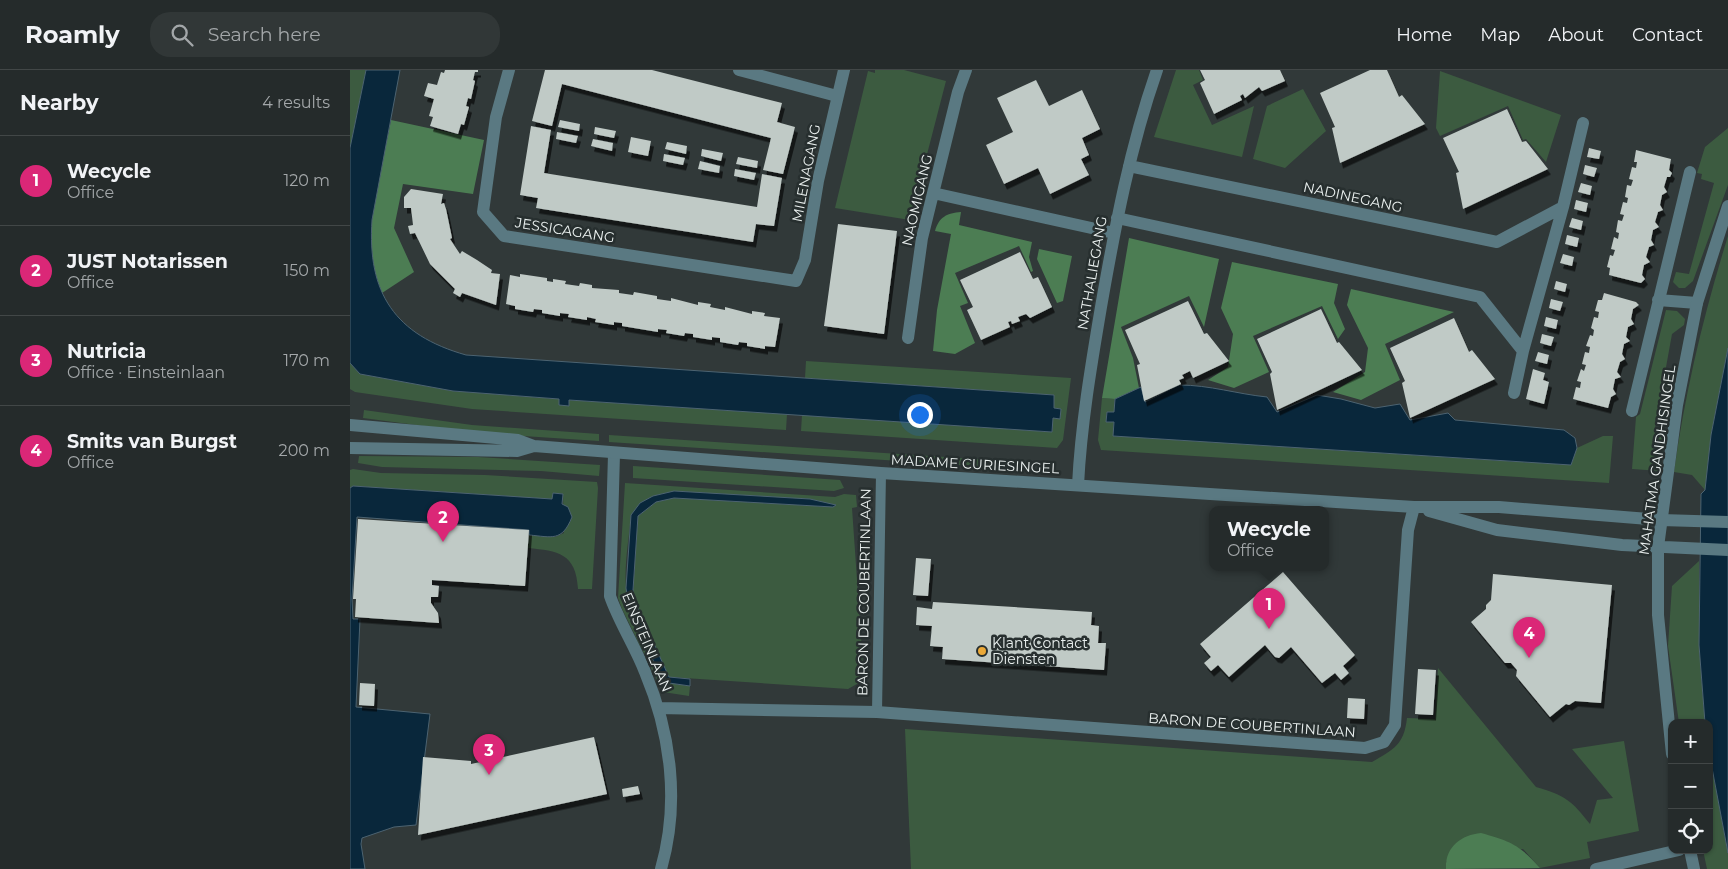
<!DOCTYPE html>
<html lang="en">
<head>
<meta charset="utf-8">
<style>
	body { margin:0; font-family:Montserrat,sans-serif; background:#313737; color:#f1f3f6 }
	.controls { position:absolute; right:15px; bottom:15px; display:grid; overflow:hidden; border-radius:10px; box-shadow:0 1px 4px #0004 }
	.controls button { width:45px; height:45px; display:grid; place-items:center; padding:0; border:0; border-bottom:1px solid #424747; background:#252b2b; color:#f1f3f6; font:25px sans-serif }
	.you { position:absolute; left:569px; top:344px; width:18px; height:18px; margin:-12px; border:4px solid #fff; border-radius:50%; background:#1a73e8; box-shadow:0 0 0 8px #1a73e833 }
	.badge { display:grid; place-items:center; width:32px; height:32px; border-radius:50%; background:#db2777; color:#fff; font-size:16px; font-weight:700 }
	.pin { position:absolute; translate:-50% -41px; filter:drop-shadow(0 1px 2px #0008) }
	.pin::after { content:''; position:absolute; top:26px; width:18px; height:15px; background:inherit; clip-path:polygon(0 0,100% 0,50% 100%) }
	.popup { position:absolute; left:859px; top:436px; width:120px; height:65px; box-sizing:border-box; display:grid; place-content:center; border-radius:10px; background:#252b2b; filter:drop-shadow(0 1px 4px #0005); font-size:16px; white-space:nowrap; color:#a3a7a9 }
	.popup b { font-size:19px; color:#f1f3f6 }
	.popup::after { content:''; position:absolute; left:50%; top:100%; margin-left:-10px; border:10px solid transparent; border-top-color:#252b2b }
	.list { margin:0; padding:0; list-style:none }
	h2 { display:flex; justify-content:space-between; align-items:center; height:65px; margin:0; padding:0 20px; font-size:21px }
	h2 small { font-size:16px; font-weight:400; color:#a3a7a9 }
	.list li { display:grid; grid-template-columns:32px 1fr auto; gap:15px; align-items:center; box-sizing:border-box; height:90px; padding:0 20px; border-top:1px solid #424747 }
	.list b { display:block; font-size:19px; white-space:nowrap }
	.list p { margin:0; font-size:16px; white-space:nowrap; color:#a3a7a9 }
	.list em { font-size:16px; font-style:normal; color:#a3a7a9 }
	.icon { flex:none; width:28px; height:28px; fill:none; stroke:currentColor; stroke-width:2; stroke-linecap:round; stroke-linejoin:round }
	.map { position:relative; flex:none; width:1378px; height:799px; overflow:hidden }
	header { display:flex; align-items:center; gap:30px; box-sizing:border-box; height:70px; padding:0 25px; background:#252b2b; border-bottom:1px solid #424747 }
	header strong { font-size:24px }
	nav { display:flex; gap:28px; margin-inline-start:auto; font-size:18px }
	.search { width:350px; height:45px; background:#313737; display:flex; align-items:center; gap:12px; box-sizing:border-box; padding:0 18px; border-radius:20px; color:#a3a7a9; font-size:19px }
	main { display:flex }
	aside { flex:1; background:#252b2b }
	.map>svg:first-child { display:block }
</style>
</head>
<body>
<header>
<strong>Roamly</strong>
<div class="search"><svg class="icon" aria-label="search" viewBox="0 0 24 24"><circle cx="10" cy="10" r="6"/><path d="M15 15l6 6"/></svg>Search here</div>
<nav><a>Home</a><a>Map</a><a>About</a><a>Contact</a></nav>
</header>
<main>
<aside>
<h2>Nearby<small>4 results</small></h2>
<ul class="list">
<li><span class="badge">1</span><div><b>Wecycle</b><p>Office</p></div><em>120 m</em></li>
<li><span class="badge">2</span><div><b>JUST Notarissen</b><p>Office</p></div><em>150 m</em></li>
<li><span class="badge">3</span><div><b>Nutricia</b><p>Office · Einsteinlaan</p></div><em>170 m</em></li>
<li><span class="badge">4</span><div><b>Smits van Burgst</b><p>Office</p></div><em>200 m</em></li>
</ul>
</aside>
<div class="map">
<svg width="1378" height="799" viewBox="0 0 1378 799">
	<defs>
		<filter id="shadow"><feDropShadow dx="3" dy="5.5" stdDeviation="0" flood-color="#0009"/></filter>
	</defs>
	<rect width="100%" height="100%" fill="#313939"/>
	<path fill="#3c5b40" d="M0,0h16l-16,78z
		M525,0h29l42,11 -36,139 -75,-12 33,-137 7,2z
		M826,0h23l4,10 -10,5 19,40 42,-19 -12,51 -88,-20z
		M1090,1l121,44 -15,47 -20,-23 -3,1 -15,-34 -68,30 -4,-8z
		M953,19l23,42 -41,37 -32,-9 14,-53z
		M1378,58v57l-35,96 -8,7h-6l-6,-6 3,-10 13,2 25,-91 -13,-4 1,-5 -5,-1 8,-26z
		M1378,166v112l-17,87 -6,55 -13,-15 -18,-3c11,-80 30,-159 54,-236z
		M1316,240l11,1 8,8 -1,6 -12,9 -17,94 9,14 -4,29 -28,-2 4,-52 4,-3z
		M456,291l265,17 -8,62 -6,8 -256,-17 1,-16 250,17 1,-14h7l1,-9 -7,-1v-13l-249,-17z
		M0,293l10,11 93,17 106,8v6l10,-5 218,14 -1,16 -314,-21 -117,-17 -5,-3z
		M752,328l13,1 -1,13h-7l-1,10h8l-1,14 458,29 6,-17 26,-12h10l-4,47 -508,-33 -3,-10z
		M14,340l108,15 127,9v7l-122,-8 -114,-15z
		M259,365l412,27 -1,7 -411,-27z
		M9,386l119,1 122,8 -1,11 -58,-5 -159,-4 -24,-4z
		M283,396l207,14 4,8 -10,3 -201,-13z
		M3,399l28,4 104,2 112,7 1,6 -6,101h-14c-2,-36 -20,-38 -50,-41l1,-13 26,2 9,-4 -1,-39 -10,-1 -1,6 -199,-13 -3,2v-18z
		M275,413l210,14 9,-3 12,1 1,12 -5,1 12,172 -16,9 -179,-12 -34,-75 -2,-12 5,-74 18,-14 18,-4 161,9 -161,-16 -43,24c-2,23 -7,50 -5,73 2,29 25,74 43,95l21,3 -1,10 -26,-4 -41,-83 -4,-11z
		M1349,491v84l6,78h-26l-11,-77 4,-60z
		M1088,598l98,119c29,8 36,14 54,37l7,-24 16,-2 -41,-49 52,-8 15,90 -52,11 3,16 -50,10 -17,-19 -77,12v8h-535l-6,-140 467,33c22,-13 32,-17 35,-44l28,1z
		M1359,682l19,101v16h-21l-4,-19h6z"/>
	<path fill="#4c7d53" d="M41,50l93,20 -11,54 -70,-10 -9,44 20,44 -32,21c-26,-46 0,-124 9,-173z
		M611,142l-2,13 73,17 -3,15 4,14 -2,1 -12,-26 -64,27 13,30 -8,3 15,37 -20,11 -22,-3 4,-41 14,-76 -16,-3c4,-14 12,-18 26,-19z
		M779,168l90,21 -15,68 -15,-31 -68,31 12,31 6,30 -24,11 -13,-1z
		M689,179l33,7 -9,45 -6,2 -20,-44z
		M882,192l106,22 -4,19 11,26 -7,10 -16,-33 -69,30 16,36 -35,16 -26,-8 20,-13 5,-33 -12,-26z
		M1001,219l103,23 -69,32 15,36 -39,20 -28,-8 32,-20 3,-24 -21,-43z
		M1131,763c29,8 39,12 59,35l-94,1c-1,-22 15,-34 35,-36z"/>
	<path fill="#09273b" stroke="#4c6371" d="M16,0h34l-28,150c-5,73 23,115 94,135l588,40v13l7,1 -1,10 -7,-1 -1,14 -483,-32v6l-10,-1v-6l-106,-8 -93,-17 -10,-11v-215z
		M1378,278v505l-19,-101v-29h-4l-6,-78 2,-151 4,-4 6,-55z
		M829,315c31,0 58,9 88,12l10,15 40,-17 24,4 34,9 25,-4 10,16 38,-7 7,7 109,10 11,8 2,10 -6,17 -458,-29 1,-14h-8l1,-10h7l1,-13 26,-12 4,15z
		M3,416l199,13 1,-6 10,1 -1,10 6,3 4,10c-10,25 -20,20 -43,18v-5l-172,-13 -5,82 1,20h7l-4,88 74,7 -14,111 -22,2 -32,11 -1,6 4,25h-15v-381z
		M324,421l136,8 26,6 -3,2 -159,-9 -18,4 -18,14 -5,74 2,12 34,75 21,2v7l-21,-3 -12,-14 -28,-62 -3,-19 5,-73 9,-12 13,-7z"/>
	<path fill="#c0cac6" filter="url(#shadow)" d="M95,0h33v2h-3l-2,8 2,1 -4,18 -3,-1 -2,8 3,1 -5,18 -3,-1 -3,10 -28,-8 3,-9 -4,-1 5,-17 -10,-3 4,-13 9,2 4,-13 3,1z
		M195,0h107l130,33 -5,19 18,5 -12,47 -20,-4 8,-32 -209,-54 -10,42 -20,-5z
		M850,0h80l5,11 -23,10 -3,-4 -14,11 -2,-4 -3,2 2,4 -28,14 -14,-31 5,-3z
		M1020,0h17l12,27 3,-2 23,29 -85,39 -8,-35 3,-1 -15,-34z
		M686,10l13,26 33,-16 18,39 -18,9 7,17 -8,4 8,16 -39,19 -12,-26 -34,16 -18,-39 27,-13 -16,-34z
		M1157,39l15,33 4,-1 22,28 -85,40 -7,-36 3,-1 -16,-34z
		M210,50l20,4 -1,7 -21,-4z
		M181,56l20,4 -7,43 213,34 5,-33 20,4 -8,48 -18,-2 -3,18 -217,-34 2,-10 -18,-3z
		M245,57l21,4 -2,7 -20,-4z
		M207,62l21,4 -2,7 -20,-4z
		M281,67l20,4 -3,15 -20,-4z
		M243,69l20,4 -1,8 -21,-5z
		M317,72l20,4 -1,8 -21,-5z
		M1239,78l12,3 -2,8 -12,-2z
		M352,79l21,4 -2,8 -20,-5z
		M1286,80l35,9 -2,11 3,3 -2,4h-3l-3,10 3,5 -5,3 -2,10 3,5 -5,2 -3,10 4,5 -6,3 -2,10 3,5 -5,2 -3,10 4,5 -6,3 -2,10 3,4 -4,4 -32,-8 1,-7 -3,-1 3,-12 3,1 2,-6 -4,-1 3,-12 4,2 1,-6 -3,-1 2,-12 4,1 2,-6 -4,-1 3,-12 4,1 1,-5 -3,-1 2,-12 4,1 2,-6 -4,-1 3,-12 4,1 1,-6h-3z
		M314,84l21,4 -2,7 -20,-4z
		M388,87l20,4 -1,7 -21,-4z
		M350,91l20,5 -1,7 -21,-4z
		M1235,95l12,3 -3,9 -11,-3z
		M385,99l21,4 -2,7 -20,-4z
		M1231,113l11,3 -2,9 -12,-3z
		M61,119l32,5 -2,10 3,-1 2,6 6,29 -2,1 10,15 2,-3 15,9 15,10 -1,3 9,1 -4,31 -34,-12 -2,4 -7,-4 2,-4 -25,-25 -15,-31 -5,1 -2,-8 5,-1 -2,-17h-7v-11z
		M1226,130l12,3 -2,9 -12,-3z
		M1222,148l11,3 -2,9 -12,-3z
		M488,154l59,7 -13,103 -60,-8z
		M1217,165l12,3 -2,9 -12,-3z
		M670,182l13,27 5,-2 14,30 -22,11 -4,-4 -8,3 2,4 -8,3 -1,-3 -3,1 2,5 -29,13 -14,-30 6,-3 -13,-27z
		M1213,184l11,3 -2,9 -12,-3z
		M170,204l27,4v3l6,1v-3l13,2 -1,3 14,2 1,-3 12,2v3l27,2v3l14,2 1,-3 23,4v3l14,2v-3l27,7v-3l13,2 -1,3 15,3v-3l27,7v-3l13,2 -1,3 16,2 -5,29 -10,-1v3l-18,-3v-3l-8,-1 -1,3 -18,-3v-4l-8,-1v3l-19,-3v-3l-8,-1 -1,3 -18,-3 1,-3 -9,-1v3l-36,-6v-3l-8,-1v3l-19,-3 1,-3 -9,-2v3l-19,-3 1,-3 -9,-1v3l-18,-3v-3l-8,-1 -1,3 -18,-3v-3l-9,-2 4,-29 10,2z
		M1206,211l11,3 -2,8 -11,-3z
		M1254,223l32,9 3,3 -6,4 -2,10 3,5 -6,3 -2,10 4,4 -6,3 -2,10 3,5 -5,3 -3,10 4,5 -6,2 -2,10 3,5 -5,3 -3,11 -35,-9 3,-12 4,1 1,-6 -4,-1 4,-12 3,2 2,-6 -4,-1 3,-12 4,1 1,-6 -4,-1 4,-11 3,1 1,-6 -3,-2 3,-11 4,1 1,-6 -4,-1 3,-11h4z
		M1201,229l12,3 -3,9 -11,-3z
		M838,231l16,33 3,-1 22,28 -36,17 -3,-7 -8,4 2,3 -5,2 2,4 -37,17 -7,-36 3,-1 -15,-34z
		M971,239l16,34 2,-1 23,28 -85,40 -7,-36 2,-2 -15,-33z
		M1196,247l12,3 -2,9 -12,-3z
		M1104,248l15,34 3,-2 23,29 -85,39 -8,-35 3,-2 -15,-33z
		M1192,264l12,3 -3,9 -11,-3z
		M1188,282l11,3 -2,9 -12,-3z
		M1183,299l12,4 -2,7 6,2 -5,22 -18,-5z
		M8,449l171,11 -4,56 -93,-6v5l7,1 -1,11h-7v6l7,10 1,10 -84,-6 1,-18h-3z
		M566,488l15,1 -3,37 -15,-1z
		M933,502l72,83 -12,11 6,7 -8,7 -6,-7 -13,10 -31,-36 -12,11 -4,-1 -10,-12 -36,32 -11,-12 -7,6 -7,-8 7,-6 -11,-13z
		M1143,504l119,11 -11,118 -26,-2 -6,4 -3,-1 -16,13 -34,-41 1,-6 -6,-7h-6l-34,-41 15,-13v-4l5,-5z
		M583,532l159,10 -1,13 8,1 -1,17h8l-2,27 -162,-11 1,-12 -13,-1 2,-20 -16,-1 1,-18 15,2z
		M1068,599l18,1 -3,45 -18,-1z
		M10,613l15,1 -1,22 -15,-1z
		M998,628l17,1 -1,20 -17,-1z
		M244,667l13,57 -189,41 5,-78 48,4v3z
		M288,716l2,8 -17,3 -1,-8z"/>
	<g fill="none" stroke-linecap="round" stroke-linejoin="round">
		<path stroke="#5a7982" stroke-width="10" d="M527,642l4,-239"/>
		<path stroke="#5a7982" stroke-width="12" d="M159,0l-13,47 -13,95 21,24 292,45 9,-21 13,-79 26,-111
			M389,0l98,26
			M779,96l368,76 66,-35
			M583,123l181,40
			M767,148l363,79 43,54
			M1308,230l39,3
			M558,268l14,-100 36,-146 8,-22
			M1164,323l9,-42 40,-144 20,-84
			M1282,341l58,-239
			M264,384l-4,142c9,26 25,50 35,76 26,62 35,131 16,197
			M728,415c3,-60 13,-119 23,-178 14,-80 29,-160 56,-237
			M308,638l219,4 488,36 19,-6 11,-17 13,-195 6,-23
			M1246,799l83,-19"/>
		<path stroke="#5a7982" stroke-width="12" d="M0,355l168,15 16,6 347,27 533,34h85l162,13 67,2
			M0,378l167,3 17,-5
			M1079,441l68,19 125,15 106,5
			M1322,684l-14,-139v-68l19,-142 20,-102 31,-97
			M1340,780l4,19"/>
	</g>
	<circle fill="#eba939" stroke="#272f2f" stroke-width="2" cx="632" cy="581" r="5"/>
	<g text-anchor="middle" stroke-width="5" stroke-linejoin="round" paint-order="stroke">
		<g font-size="14" fill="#eaf0ef" stroke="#272f2f">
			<text transform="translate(456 103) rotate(-79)" y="5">MILENAGANG</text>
			<text transform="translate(1003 127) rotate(12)" y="5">NADINEGANG</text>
			<text transform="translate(567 130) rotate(-77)" y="5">NAOMIGANG</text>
			<text transform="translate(215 160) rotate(9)" y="5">JESSICAGANG</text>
			<text transform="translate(742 203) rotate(-80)" y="5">NATHALIEGANG</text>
			<text transform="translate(1307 390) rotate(-82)" y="5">MAHATMA GANDHISINGEL</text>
			<text transform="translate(625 394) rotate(3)" y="5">MADAME CURIESINGEL</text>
			<text transform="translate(514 522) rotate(-89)" y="5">BARON DE COUBERTINLAAN</text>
			<text transform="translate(297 572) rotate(67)" y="5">EINSTEINLAAN</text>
			<text transform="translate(902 655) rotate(4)" y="5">BARON DE COUBERTINLAAN</text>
		</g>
		<g font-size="14" fill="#eaf0ef" stroke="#272f2f" text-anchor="start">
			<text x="642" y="578">Klant Contact<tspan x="642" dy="16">Diensten</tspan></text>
		</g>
	</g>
</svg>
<div class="controls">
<button>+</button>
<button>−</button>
<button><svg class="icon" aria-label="locate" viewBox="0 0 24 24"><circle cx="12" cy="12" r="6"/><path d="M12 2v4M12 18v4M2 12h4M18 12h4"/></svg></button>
</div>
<div class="you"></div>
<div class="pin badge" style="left:919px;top:559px">1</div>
<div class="popup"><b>Wecycle</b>Office</div>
<div class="pin badge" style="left:93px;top:472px">2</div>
<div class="pin badge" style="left:139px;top:705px">3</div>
<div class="pin badge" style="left:1179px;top:588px">4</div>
</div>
</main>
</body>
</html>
